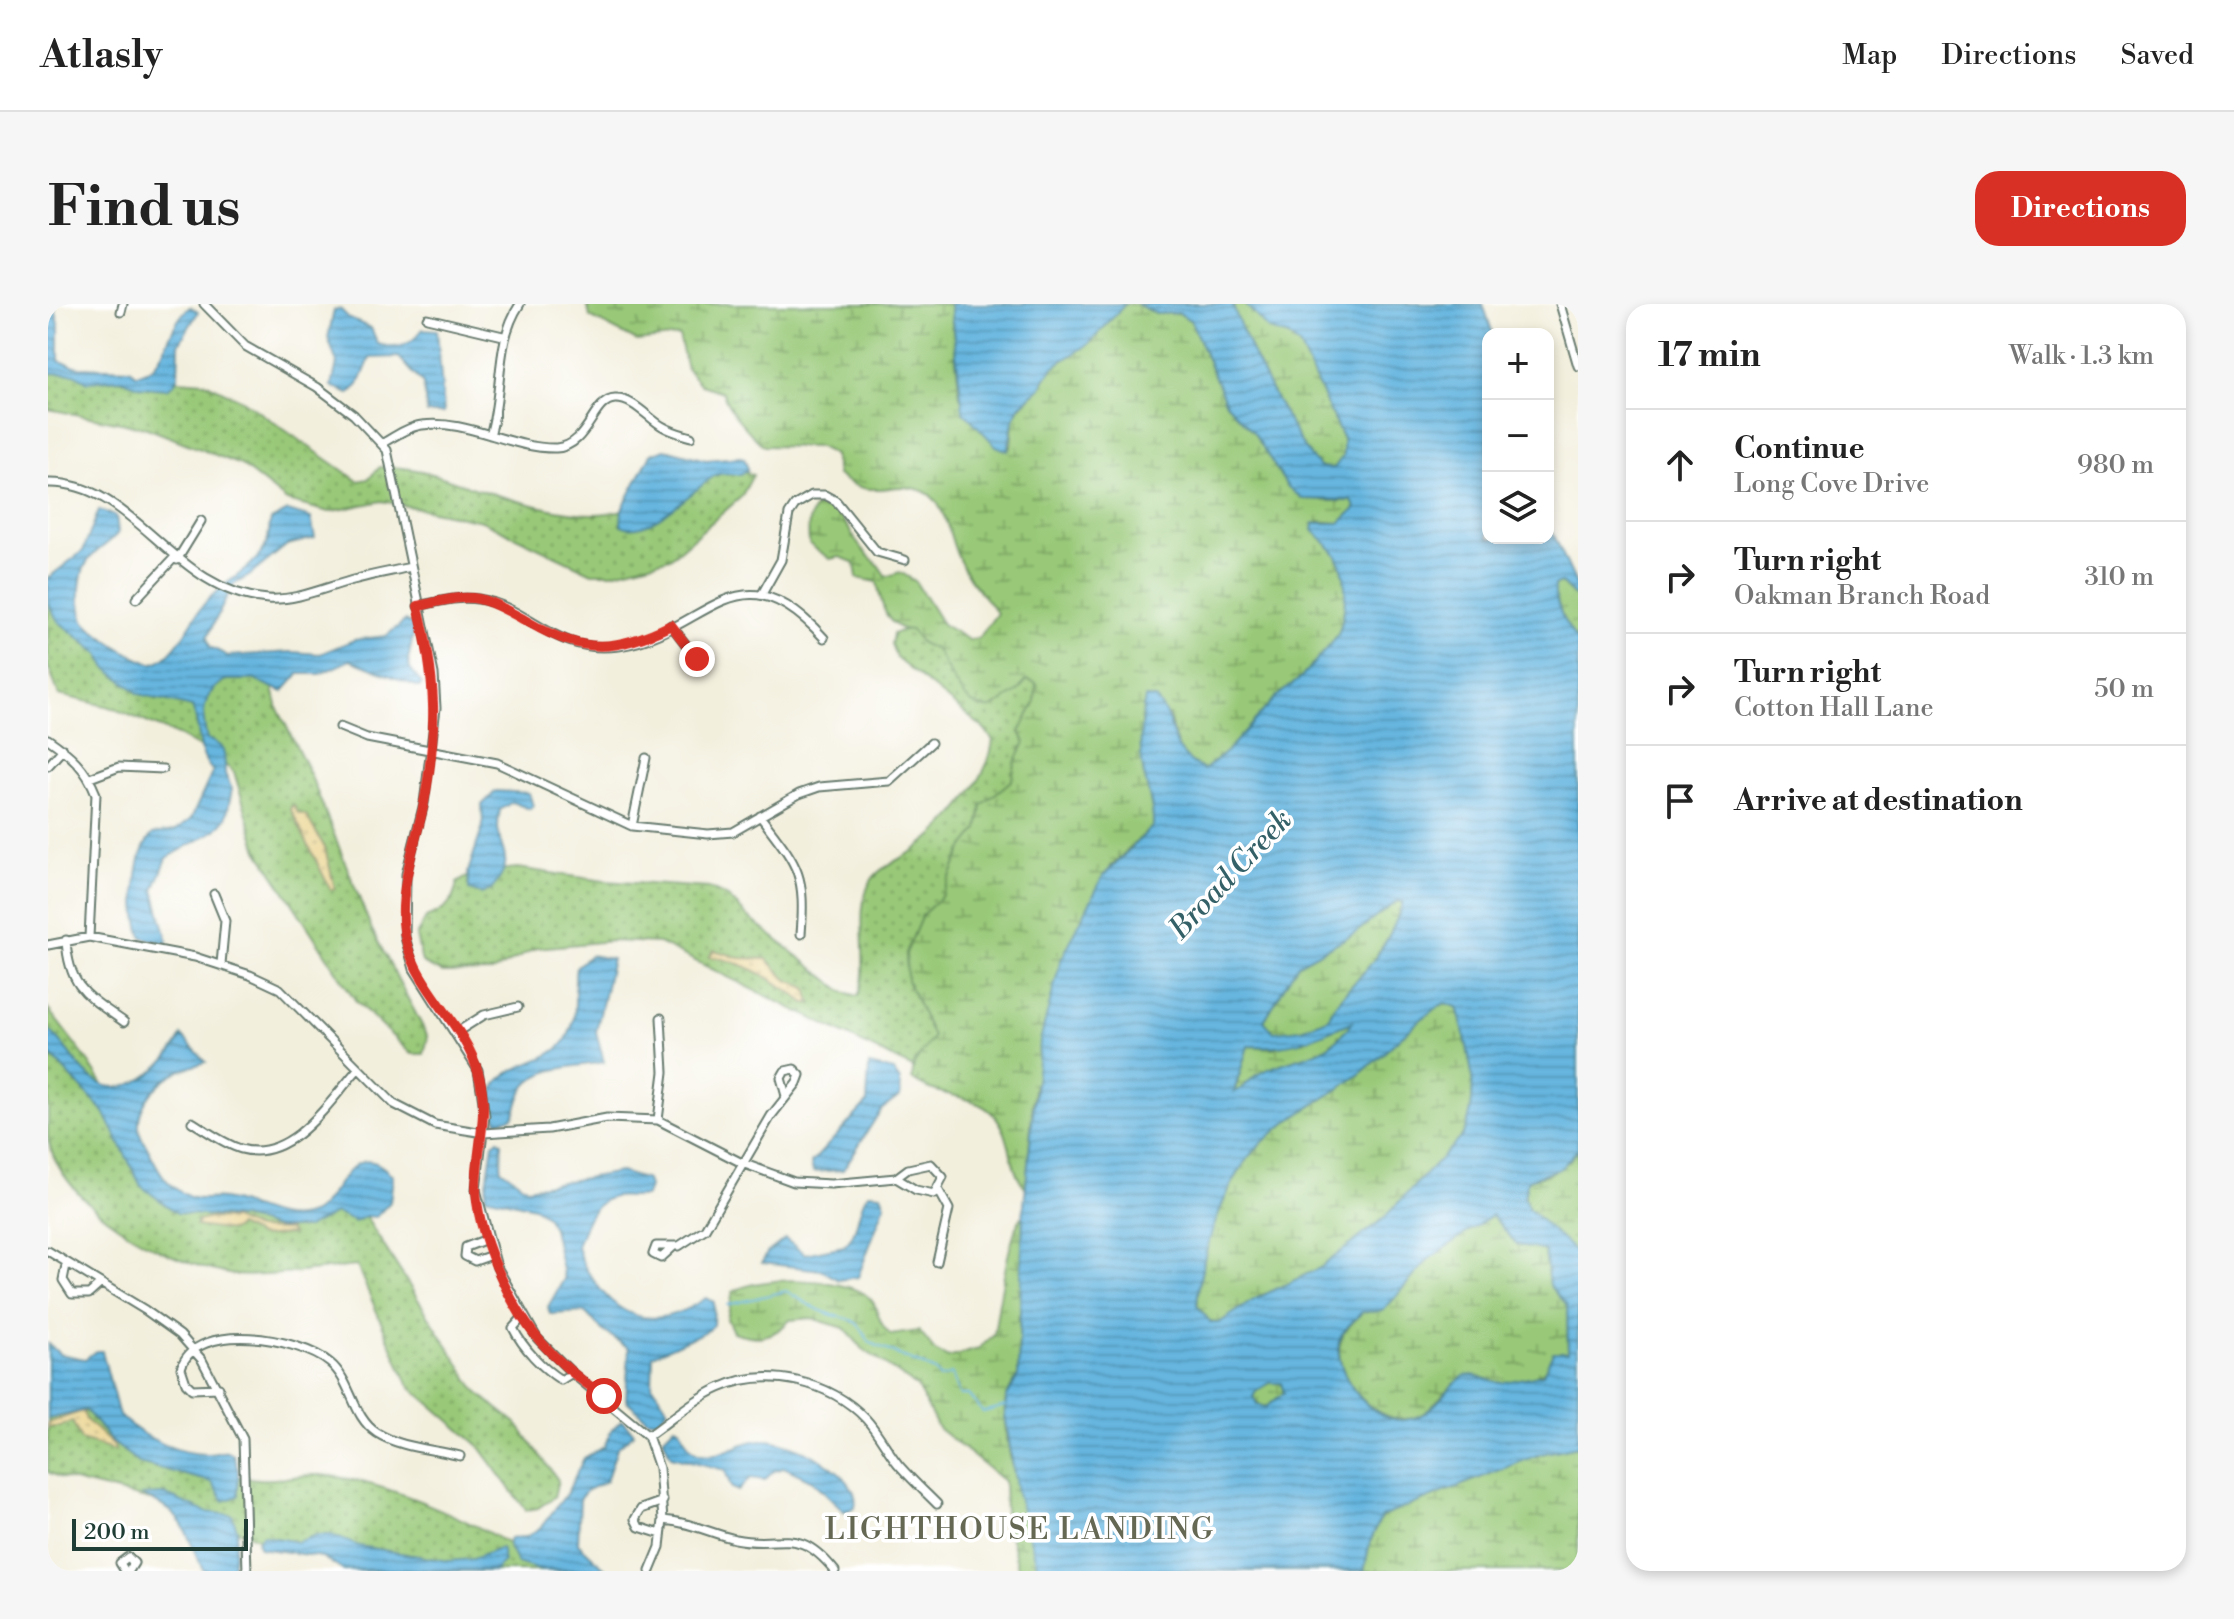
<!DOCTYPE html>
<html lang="en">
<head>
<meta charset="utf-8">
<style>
	body { margin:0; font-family:"Libre Bodoni",serif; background:#f6f6f6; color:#222 }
	.controls { position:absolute; right:24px; top:24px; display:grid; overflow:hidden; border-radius:16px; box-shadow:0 4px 12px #0003 }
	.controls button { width:72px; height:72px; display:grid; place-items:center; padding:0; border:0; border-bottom:2px solid #e0e0e0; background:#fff; color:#222; font:40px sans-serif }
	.scale { position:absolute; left:24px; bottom:20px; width:176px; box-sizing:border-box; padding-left:8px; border:4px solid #1f3d34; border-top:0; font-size:22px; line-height:28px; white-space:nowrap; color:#1f3d34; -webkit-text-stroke:6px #fff; paint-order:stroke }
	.stop { position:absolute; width:24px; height:24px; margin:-18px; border:6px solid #d93025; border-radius:50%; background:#fff }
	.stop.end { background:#d93025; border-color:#fff; box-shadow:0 2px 8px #0008 }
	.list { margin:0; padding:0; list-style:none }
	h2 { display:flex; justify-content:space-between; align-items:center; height:104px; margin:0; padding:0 32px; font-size:34px }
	h2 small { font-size:26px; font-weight:400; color:#767676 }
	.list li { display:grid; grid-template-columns:52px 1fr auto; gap:24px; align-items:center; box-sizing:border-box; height:112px; padding:0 32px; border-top:2px solid #e0e0e0 }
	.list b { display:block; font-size:30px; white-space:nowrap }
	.list p { margin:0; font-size:26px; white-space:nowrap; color:#767676 }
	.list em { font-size:26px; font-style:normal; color:#767676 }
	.icon { flex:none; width:44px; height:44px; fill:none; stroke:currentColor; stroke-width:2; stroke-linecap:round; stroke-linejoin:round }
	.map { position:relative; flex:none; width:1530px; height:1267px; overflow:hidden; border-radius:24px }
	header { display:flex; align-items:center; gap:48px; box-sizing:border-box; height:112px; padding:0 40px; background:#fff; border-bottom:2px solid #e0e0e0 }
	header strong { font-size:38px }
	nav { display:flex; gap:44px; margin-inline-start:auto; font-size:28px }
	.intro { display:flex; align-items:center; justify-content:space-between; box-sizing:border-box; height:192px; padding:0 48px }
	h1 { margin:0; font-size:56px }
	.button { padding:20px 36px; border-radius:24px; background:#d93025; color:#fff; font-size:28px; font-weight:700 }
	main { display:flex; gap:48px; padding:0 48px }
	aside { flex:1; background:#fff; border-radius:24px; box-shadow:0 4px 12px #0003 }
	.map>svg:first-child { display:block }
</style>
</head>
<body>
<header>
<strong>Atlasly</strong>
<nav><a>Map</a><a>Directions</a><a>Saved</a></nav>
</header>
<div class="intro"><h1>Find us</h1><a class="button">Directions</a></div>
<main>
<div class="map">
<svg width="1530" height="1267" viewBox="0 0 1530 1267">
	<defs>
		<pattern id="green-dots" width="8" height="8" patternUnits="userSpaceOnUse" patternTransform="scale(2)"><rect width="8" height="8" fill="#99c978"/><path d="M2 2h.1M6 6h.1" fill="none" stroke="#7ca463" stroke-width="1.8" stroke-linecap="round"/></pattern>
		<pattern id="wetland-marsh" width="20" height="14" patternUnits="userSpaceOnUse" patternTransform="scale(2)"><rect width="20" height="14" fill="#99c978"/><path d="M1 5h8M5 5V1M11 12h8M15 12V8" fill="none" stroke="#7ca463"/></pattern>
		<pattern id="sand-dots" width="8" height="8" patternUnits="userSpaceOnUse" patternTransform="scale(2)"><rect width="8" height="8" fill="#eeda9e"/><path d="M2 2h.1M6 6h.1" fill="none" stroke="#ccbc89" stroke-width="1.8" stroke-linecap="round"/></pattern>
		<pattern id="water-rules" width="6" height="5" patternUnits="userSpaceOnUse" patternTransform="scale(2)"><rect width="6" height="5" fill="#66b6e0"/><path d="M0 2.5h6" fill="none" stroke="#5395b6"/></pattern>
	</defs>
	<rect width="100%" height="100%" fill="#fff"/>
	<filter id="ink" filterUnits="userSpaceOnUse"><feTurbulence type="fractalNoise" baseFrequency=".0125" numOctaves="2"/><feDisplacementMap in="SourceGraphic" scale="16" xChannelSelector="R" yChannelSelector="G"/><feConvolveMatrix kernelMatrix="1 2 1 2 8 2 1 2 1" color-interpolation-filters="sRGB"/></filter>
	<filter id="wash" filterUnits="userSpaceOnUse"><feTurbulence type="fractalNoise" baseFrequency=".006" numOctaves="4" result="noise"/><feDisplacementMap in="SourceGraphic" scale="32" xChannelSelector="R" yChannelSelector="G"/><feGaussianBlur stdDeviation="1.8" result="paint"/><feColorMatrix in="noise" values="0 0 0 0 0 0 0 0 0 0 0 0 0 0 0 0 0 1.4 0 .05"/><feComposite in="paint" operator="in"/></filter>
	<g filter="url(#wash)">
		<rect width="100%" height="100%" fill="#f3efdd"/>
		<path fill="url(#green-dots)" stroke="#5c8356" stroke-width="2" d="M0,58l44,12 113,8 37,18 116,81 10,-2 12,-12c45,-1 66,13 107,25 36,10 84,26 121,21 42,-6 83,-30 121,-47l24,9 -12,22 -71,61 -58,15h-20l-110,-52 -100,-20 -53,11 -42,-11 -46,-36 -94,-37 -99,-19z
			M0,274l41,62 37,24 144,12 8,33 32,65 62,156 56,107 -4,17h-13l-55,-53 -98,-151 -24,-78 -21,-17 -33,-19 -70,-29 -51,-12 -11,-29z
			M868,321l94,52 38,5 -107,361 -24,27 -258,-127 -48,-2 -75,7 -44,24 -49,1 -21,-10 -6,-27 10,-18c20,-8 27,-13 31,-35l17,-10 43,-5 87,13 105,7 19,9 20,20 96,75 14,4c14,-29 -6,-85 13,-115 9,-15 31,-22 45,-32 32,-22 73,-70 77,-109l-11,-13 -85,-68 -6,-15 2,-10z
			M0,705l40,52 90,141 117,20 63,-17 119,187 40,32 41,56 -4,17 -16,11 -12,2 -47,-64 -70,-60 -52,-120c-30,2 -102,14 -128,8 -63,-12 -169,-67 -181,-137 0,-35 0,-90 0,-128z
			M0,1082c42,26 104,68 151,82 18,5 41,10 60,11 20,2 40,-5 61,-4 67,5 176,54 227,96h-165l-112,-28 -88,-35 -120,-30 -14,-6z"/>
		<path fill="url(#wetland-marsh)" stroke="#5c8356" stroke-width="2" d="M539,0h363l10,93 51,51 2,-27 7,-14 20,-19 13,-21 36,-23 36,-40h12l19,10 23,-1 12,8 35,82 28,30 33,53 38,15h27l4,7 -16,15 -22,-2 -5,9c7,8 16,15 22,23 15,21 11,60 3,82l-37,43 -24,18 -50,55 -23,19c-28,-16 -28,-24 -35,-55l-28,3 2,53 11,44 -1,11 -42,40 -77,222 -8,100c-19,-20 -12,-53 -33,-74 -22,-22 -58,-16 -81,-35l2,-15 19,-27 -26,-57 -1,-27 16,-38 19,-18 21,-47 16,-21 4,-24 30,-25 3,-17 10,-21 -5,-10 15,-29 1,-20 -9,-3 -10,12 -25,16c-31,3 -42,-38 -56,-58l-15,-7 -10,-13c-25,0 -30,-27 -34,-48l-20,-4 -2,-15 -15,-6 -10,2 -21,-15c-1,-14 -2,-30 9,-40 24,4 30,26 43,44 9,11 19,15 24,29l15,-5 15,9 27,43 27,16 10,-2 18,-25c-14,-19 -30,-33 -39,-56 -9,-19 -12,-55 -33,-65 -33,-15 -50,12 -88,-17l-3,-20 -15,-8 -55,-1c-13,-11 -38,-38 -41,-54l-22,-7 -14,-16 -8,-33 -42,5 -47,-24z
			M1185,0h12l24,25 20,7 11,11 43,92v17l-9,12 -14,-1c-21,-18 -82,-136 -87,-163z
			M1513,279l17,16v44l-15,-24 -8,-24v-10z
			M1349,597l6,1c-9,29 -24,54 -45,77 -13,14 -22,22 -30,40l-26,10 -28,4 -10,-12 34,-57 57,-31z
			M1397,699l12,4c11,40 26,91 5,129l-81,85 -61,47 -65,31 -36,24h-8l-14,-18c3,-48 26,-120 60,-157 29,-31 71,-49 104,-75 26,-21 55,-55 84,-70z
			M1305,717c-32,43 -53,30 -94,53 -10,5 -15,15 -25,19l14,-47 26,2z
			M1530,845v106l-50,-47 -4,-11 4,-18 21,-5 20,-13z
			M975,911l-5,161c-4,7 -10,15 -12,23 -9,30 25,137 33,172h-20l-14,-57 -1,-33 -66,-53 -21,-41 -54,-38 -19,-21 -33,-10 -21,2c-18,19 -32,20 -57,12l-6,-13 6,-27c27,-17 106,-15 133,3 14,9 9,27 25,40l28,-4 16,20 13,7 30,-9 16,-14c3,-22 16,-108 29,-120z
			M1444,911l24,29 29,7 4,34 18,21 1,47c-19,16 -44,34 -71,29 -10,-2 -20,-9 -30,-5 -26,9 -32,42 -64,42 -33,1 -70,-45 -63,-77 2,-11 15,-21 22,-30l21,-1 46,-52z
			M1222,1079h11l3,10 -18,14 -9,-2 -4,-8 3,-6z
			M1530,1142v125h-214l6,-29 11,-25 159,-63z"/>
		<path fill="url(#sand-dots)" stroke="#868c69" stroke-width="2" d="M246,501l4,8 8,2 19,33 10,41h-5l-40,-81z
			M666,646l27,8 26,1 19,20 21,9 4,15h-6c-26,-21 -62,-43 -96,-46z
			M162,914l23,1 23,10 33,1 3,4 -32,3 -22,-11 -7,5 -35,-5 2,-5z
			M35,1107l3,9 28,26 1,5 -34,-11 -9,-19 -12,6h-12v-4z"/>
		<path fill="url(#water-rules)" stroke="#427a8a" stroke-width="2" fill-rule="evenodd" d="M0,0h6l5,20v37l20,6 51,2 6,5c31,-1 28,-47 54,-67l8,5 -19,32 -1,31 -4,9 -7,5 -26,-2 -20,-8 -33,3 -14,-8 -26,-1z
			M902,0h175l-36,40 -36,23 -13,21 -20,18 -7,15 -5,30 -12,-5 -33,-35z
			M1089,0h96c5,27 66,145 87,163l14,1 9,-12v-17l-43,-92 -11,-11 -20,-6 -24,-26h238l10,30h-5v204h60v-16l30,66v11l-17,-16 -6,2v10l8,24 15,24v506l-17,19 -33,11 -4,18 4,11 50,47v191l-38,8 -159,63 -11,25 -6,29h-325l-22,-78 -12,-78 1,-17 12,-22 5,-161 17,-174 21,-81 42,-84 50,-50c1,-17 -5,-34 -9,-51 -5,-24 -4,-52 1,-77h10c27,33 7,49 49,72l23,-19 50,-55 24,-18 37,-43c8,-22 12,-61 -3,-82 -6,-8 -15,-16 -22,-23l1,-7h26l16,-15 -4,-7 -50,-2 -15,-13 -33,-53 -28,-30 -35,-82 -12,-8 -23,1zM1349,597l6,1c-9,30 -24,54 -45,77 -13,14 -22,22 -30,40l-26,10 -28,3 -10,-11 34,-57 57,-31zM1397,699l12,4c11,40 26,91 5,129l-81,85 -61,47 -65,31 -36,24h-8l-14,-18c3,-48 26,-121 60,-157 29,-31 71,-49 104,-75 25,-20 57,-56 84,-70zM1304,718c-27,40 -57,31 -93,52 -10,5 -15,16 -25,18l14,-46c49,3 60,-7 104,-24zM1444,911l24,29 29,7 4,34 18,21 1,46h-15l-10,22 -43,9 -27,-8 -9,1c-21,14 -30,41 -59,44 -34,3 -71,-45 -66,-78 2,-11 15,-21 23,-30l21,-1 46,-52zM1222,1079h11l3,10 -18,14 -9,-2 -4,-8 3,-6z
			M292,5l10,10 21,9 7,16c21,6 31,3 45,-15l14,1 7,83h-17l-4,-29 -24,-27 -29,1 -11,27 -10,9 -17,-8 5,-23 -9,-25 6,-28z
			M617,145l41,11 34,-3 4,1 4,11 -7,6c-8,0 -17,-4 -25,0 -21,12 -68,65 -95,50l1,-16 29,-55z
			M51,206l17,6 2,16c-5,11 -29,19 -35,39 -4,14 -5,35 1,49 4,10 61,46 70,43 20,-5 36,-40 47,-55 16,-23 48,-35 63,-59 6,-9 4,-19 7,-29l17,-9 23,7 4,20 -28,7 -38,31 -16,9 -26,52 3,10 18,9 64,-4 28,2 34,-14 32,-4 19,-15 10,5 -7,34 2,9 12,15 -3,3 -69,-27 -30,14h-21l-16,18 -28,-12h-29c-24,13 -25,35 -19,59 21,8 17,14 18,35l7,15 -6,29 -10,12 -49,28 -13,32 14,52 -2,2 -24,-7c-9,-27 -10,-81 11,-103l22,-3 16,-12 22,-48c-18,-18 -11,-41 -21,-64l-53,-13 -32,-26 -8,-14 -41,-33 -10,-18v-25l35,-27z
			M448,487l33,2 4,13 -3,3 -18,-7 -12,8c-10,42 23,43 -9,80l-10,4 -12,-4 -1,-18 15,-46 -1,-21z
			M542,651l22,4 -16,73 8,30c-23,4 -64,4 -79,25 -6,8 -8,21 -12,30l-15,5c-26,-61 47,-51 67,-81 16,-24 7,-48 11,-74z
			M0,725c17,14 26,34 42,48 34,29 78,-12 92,-41l24,26c-10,3 -20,6 -29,10 -23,10 -48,44 -34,68 8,13 14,31 25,42 6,6 17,14 25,16 9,3 20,-1 30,1 30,5 56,27 88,15 25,-10 42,-85 82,-37l-3,25 -14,15 -10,-1 -11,6 -20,-9 -28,15h-31l-34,-10 -65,-5 -36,-27 -37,-74 -56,-60z
			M821,761l24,6 7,10v15l-19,14 -38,60 -30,2 -2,-9 56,-60z
			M450,836l4,2 -1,27 26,19 93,-16 27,8 2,7 -3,9c-11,3 -22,-1 -32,1 -23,4 -30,30 -37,49 4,18 13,30 24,44 31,38 67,33 105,8l8,4 -1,23 -4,5 -56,25 -1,30 16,24 -10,11 -11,-1 -21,-19 3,-52 -27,-18 -17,-18 -35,2 -2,-7 16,-28 -11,-51 -7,-12 -12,-9 -49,-11 8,-52z
			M820,889l13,1 4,10 -27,73 -19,3 -18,-10 -59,-7 5,-10 18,-14 20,15 39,-8c16,-13 12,-36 24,-53z
			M0,1040l12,10 25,5 11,-8h6l17,65c25,21 56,38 89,38 10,0 16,-5 25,0l5,16v26l-14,5 -12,-19 -73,-19 -28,-22 -25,-31 -38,9z
			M574,1116l12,13 -17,15 -11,33 -19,9 -7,8 -2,45 30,28h-66l-25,-8 -9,-18 2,-7 16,-1 15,-10 26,-34 17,-35 20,-11 8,-18z
			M627,1122l5,2c4,9 8,21 18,25 23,8 43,-14 66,-13 27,0 99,33 91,67l-10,5 -32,-31 -29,-14 -12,5 -7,8 -15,-2 -12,13 -7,-4 -6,-17 -54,-14 -8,-18z
			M116,1190l42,18 26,3 5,14 -5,42h-28c-22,-41 -14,-55 -63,-76z
			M214,1231l35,7 19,-7h15l28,11 89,15 25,-2 28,-11 3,14 -10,9h-150l-22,-14 -62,-9 -3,-7z"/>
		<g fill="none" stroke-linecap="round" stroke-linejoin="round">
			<path stroke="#66b6e0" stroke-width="2" d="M679,1001l59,-14c12,7 25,16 38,21 25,10 30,0 45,30l66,29 5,7 12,-4 7,21h9l15,17 22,-6"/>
		</g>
	</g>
	<g filter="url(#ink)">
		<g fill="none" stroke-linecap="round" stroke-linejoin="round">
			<g stroke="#697b6f" stroke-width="11">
				<path id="minor" d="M156,0l41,42 72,41 37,28 33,35 47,224 2,34 -12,95 -18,71 -1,63 9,32 64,101 7,45 -9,75 21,77 40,71 35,35 76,63 11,32 4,52 -3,27 -10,24
					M1512,0l18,62
					M73,8l2,-8
					M379,14l76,18
					M442,131c14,-44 4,-92 30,-131
					M335,139c12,-7 25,-16 39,-18 45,-6 89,24 134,23 33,-2 36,-48 59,-49 18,-1 33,19 47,27 10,6 19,8 29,11
					M0,179c87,-2 124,109 220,116 30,2 60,-13 89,-20 17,-5 36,-8 54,-12
					M129,256l24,-39
					M714,290l19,-34 8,-46 6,-9 17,-10h13l11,6 41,51 28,8
					M88,295l38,-41
					M370,302c19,-4 39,-10 60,-7 53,8 75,56 141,47 89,-13 118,-104 205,-8
					M623,321l26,34
					M292,423l27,11 130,25 135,63 76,8 25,-2 66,-38 20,-7 70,-6 42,-38
					M0,435c22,15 38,29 48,55l-7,143
					M0,462l15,-17
					M42,474l29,-11 44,2
					M712,512c37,49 46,55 41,118
					M584,522l14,-68
					M166,590l11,27 -4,43
					M18,636c3,49 22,56 58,82
					M0,641l41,-8 106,20 55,18 30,14 114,115 41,21 49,8 65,-4 58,-11 51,2 84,43 52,19 37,2 65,-6 20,12 18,4 9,-17 -12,-13 -23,5 -12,9
					M409,728l27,-17 34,-8
					M610,816l6,-48 -3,-54
					M144,818c15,9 32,22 49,27 50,14 89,-48 117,-80
					M439,935l-21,8 -1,9 10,5 17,-6
					M624,944l-11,10 -8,-4 3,-8h23l26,-17 66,-113 26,-33 3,-8 -6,-6 -9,2 -4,7 5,18
					M0,947l97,59 35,25 22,25 41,79 4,132
					M889,958l12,-53 -10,-18
					M18,961l-3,15 9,14h17l10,-9
					M475,1013l-10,11c10,20 29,40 48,52l11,-7
					M171,1084l-27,1 -6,-6 -5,-15c15,-49 119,-30 149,-5 22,18 22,54 47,70 24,15 56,16 83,23
					M600,1132c23,-16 46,-37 71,-48 48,-22 111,-7 147,31 12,13 21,31 32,45 12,14 26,27 39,40
					M615,1216c27,2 47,13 72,19 47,10 61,-16 100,32
					M613,1230l-22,-7 -4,-8 6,-10 22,-8
					M77,1267l-5,-8 8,-6 6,6 -5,8"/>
			</g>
			<use href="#minor" stroke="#fff" stroke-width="7"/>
		</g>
	</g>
	<g fill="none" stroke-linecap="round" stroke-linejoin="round" filter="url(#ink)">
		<path stroke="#d93025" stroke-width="10" d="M556,1092c-24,-16 -45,-33 -64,-55 -30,-34 -64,-109 -64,-155 1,-40 14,-73 2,-114 -16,-55 -71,-89 -75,-150 -2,-41 13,-79 21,-119 14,-73 12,-125 -6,-197 20,-4 41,-11 61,-7 18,4 36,16 51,24 53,31 87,29 141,2l26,34"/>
	</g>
	<g text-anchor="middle" stroke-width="7" stroke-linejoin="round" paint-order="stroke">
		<g font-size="30" font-style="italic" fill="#346168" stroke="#fff">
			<text transform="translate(1182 570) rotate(-47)" y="10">Broad Creek</text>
		</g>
		<g font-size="30" letter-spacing="2" fill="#656954" stroke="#fff">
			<text x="972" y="1235">LIGHTHOUSE LANDING</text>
		</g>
	</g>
</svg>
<div class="controls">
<button>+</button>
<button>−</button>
<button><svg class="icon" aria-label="layers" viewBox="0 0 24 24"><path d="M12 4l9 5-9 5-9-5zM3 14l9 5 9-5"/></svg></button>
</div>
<div class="scale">200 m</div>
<div class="stop" style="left:556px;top:1092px"></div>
<div class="stop end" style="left:649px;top:355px"></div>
</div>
<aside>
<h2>17 min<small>Walk · 1.3 km</small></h2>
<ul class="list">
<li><svg class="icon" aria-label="ahead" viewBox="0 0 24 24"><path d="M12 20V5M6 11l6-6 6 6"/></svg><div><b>Continue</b><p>Long Cove Drive</p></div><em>980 m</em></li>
<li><svg class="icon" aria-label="right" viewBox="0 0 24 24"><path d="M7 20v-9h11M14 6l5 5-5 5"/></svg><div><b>Turn right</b><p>Oakman Branch Road</p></div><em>310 m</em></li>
<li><svg class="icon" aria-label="right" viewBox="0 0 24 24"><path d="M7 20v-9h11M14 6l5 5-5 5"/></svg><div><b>Turn right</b><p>Cotton Hall Lane</p></div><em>50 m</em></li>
<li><svg class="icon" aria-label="arrive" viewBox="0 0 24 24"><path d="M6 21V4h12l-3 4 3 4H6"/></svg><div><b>Arrive at destination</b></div></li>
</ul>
</aside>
</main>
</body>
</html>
